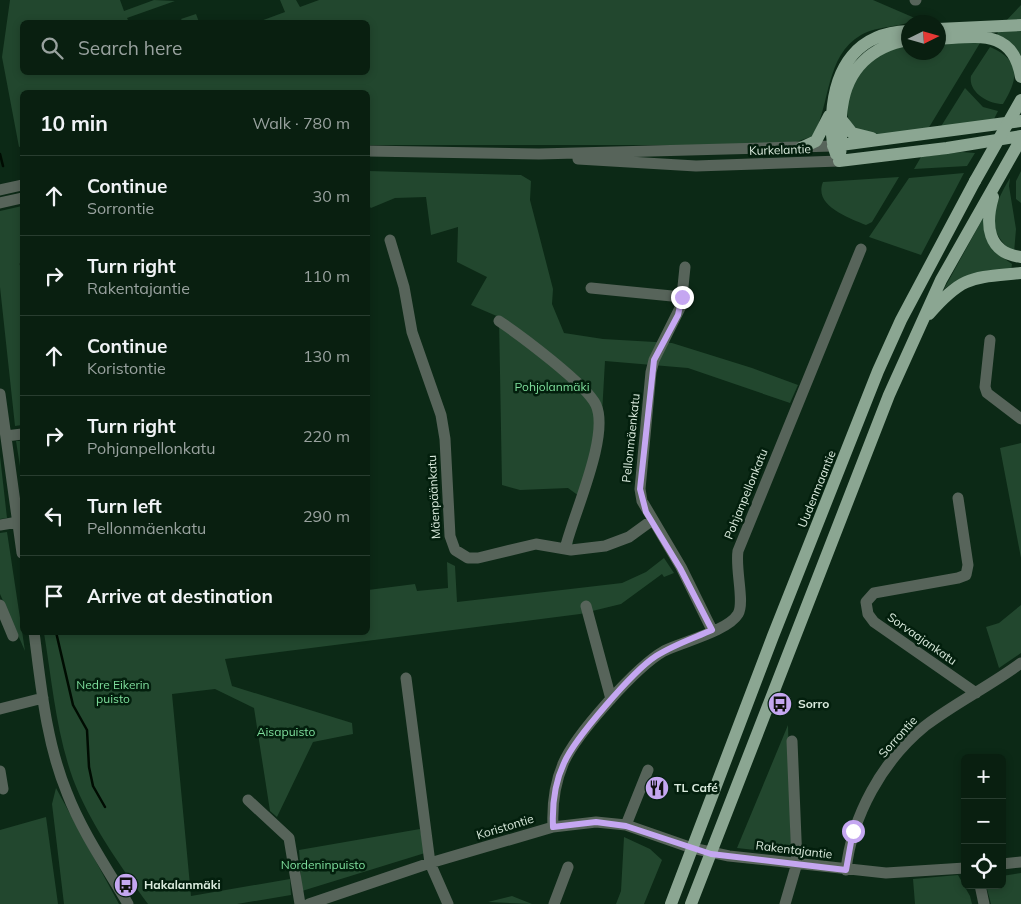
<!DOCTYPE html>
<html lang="en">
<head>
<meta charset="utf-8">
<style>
	body { margin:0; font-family:Mulish,sans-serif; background:#172c1e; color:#f1f3f6 }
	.controls { position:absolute; right:15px; bottom:15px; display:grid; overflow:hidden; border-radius:8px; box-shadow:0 2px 8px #0003 }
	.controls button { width:45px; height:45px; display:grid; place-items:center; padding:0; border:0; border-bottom:1px solid #293d30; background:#091f10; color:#f1f3f6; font:25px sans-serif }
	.compass { position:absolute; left:901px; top:15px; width:45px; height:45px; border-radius:50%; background:#091f10; box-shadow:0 2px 8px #0003; rotate:85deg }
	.stop { position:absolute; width:15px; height:15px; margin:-11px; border:4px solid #c5a7f1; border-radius:50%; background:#fff }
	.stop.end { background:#c5a7f1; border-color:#fff; box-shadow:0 1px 5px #0008 }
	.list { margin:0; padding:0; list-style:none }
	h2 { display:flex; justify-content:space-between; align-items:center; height:65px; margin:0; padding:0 20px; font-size:21px }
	h2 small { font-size:16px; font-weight:400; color:#99a29f }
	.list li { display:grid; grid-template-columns:32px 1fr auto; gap:15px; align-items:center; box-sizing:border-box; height:80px; padding:0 20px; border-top:1px solid #293d30 }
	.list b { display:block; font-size:19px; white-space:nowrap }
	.list p { margin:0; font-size:16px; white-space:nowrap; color:#99a29f }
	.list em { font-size:16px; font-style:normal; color:#99a29f }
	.icon { flex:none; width:28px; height:28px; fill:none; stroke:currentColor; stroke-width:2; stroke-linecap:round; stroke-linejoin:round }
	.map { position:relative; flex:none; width:1021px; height:904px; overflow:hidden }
	.search { position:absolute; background:#091f10; box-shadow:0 2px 8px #0003; left:20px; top:20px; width:350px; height:55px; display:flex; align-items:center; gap:12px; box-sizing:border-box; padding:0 18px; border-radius:8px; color:#99a29f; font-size:19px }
	.panel { position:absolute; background:#091f10; box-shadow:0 2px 8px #0003; left:20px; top:90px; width:350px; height:545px; border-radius:8px }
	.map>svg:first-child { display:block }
</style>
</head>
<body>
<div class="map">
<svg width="1021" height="904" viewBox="0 0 1021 904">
	<rect width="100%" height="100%" fill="#0c2916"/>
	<path fill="#22472e" d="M10,0h110l4,11 30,-11 21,1 -48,17 2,4h-107v50h346v-50h-110l27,-10 -5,-12h16l4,7 19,-7h554l44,19c-17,9 -38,6 -56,16 -36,21 -30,68 -48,101l-20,7 -36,2h-389v-53h-346v54l-3,1 -17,-90z
		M1021,5v16l-17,2z
		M196,14l3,8h-16l-2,-3z
		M1021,29v30l-25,-22 2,-5z
		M939,43h41l-52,86c-18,2 -44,10 -61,5 -41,-12 -10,-64 12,-80 8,-5 20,-7 29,-10v8h30z
		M990,47c31,13 29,31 13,57 -15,0 -35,-12 -32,-28z
		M965,88l18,19 15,4 -4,8 -54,9z
		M962,152l13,1 -8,13 -53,3 7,-12z
		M368,171l153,4 10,6 -1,19 23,89 -1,15 12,29 39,6 69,4 80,25 46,17 -8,18 -102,-35 -83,-7 -3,53 -30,122 1,8 -9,-3 15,-45 -11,-8 -48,2 -18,-5 -3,-168 -28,-12 16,-28 -30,-15 1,-35 -27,8 -5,-38 -31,1 -24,10 -3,-3z
		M1021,171v32l-5,-4v-18z
		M964,173l-43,82 -52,-18 40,-59z
		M899,177l-27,45 -6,3c-16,-7 -53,-19 -43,-43z
		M1010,178l-1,8 7,43 -2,24c-30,-23 -22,-45 -4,-75z
		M22,206v219l-7,1 -15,-139v-76z
		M983,218l19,39 10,7 -1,7 -60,13 -7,5z
		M16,441h6v38z
		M1021,443v115l-21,-110z
		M0,456l7,62 -7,1z
		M7,532l18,119 -25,-57v-61z
		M664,558l10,15 -10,4 -2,-3 -41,30 -41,10 -355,45 7,27 120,37 1,11 -40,8 -36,75 -7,-6 -16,-103 -39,-19 -43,5 19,202 99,-17 1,16 -54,9h-89c-27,-37 -59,-82 -75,-125 -17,-47 -21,-98 -29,-146l324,-1v-42l47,-6 2,7 31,-3 -1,-26 8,4 2,36 165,-19 24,-11z
		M1021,605v48l-22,15 -13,-41 13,-4z
		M788,725l3,120 -4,7 -5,1 -45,-5z
		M56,788l63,116h-55l-12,-100z
		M46,817l12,87h-58v-74z
		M420,829l5,24 -123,38 -3,-41z
		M624,837l26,12 12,11 -18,44h-28l5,-13z
		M1021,873v31h-30l-4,-15 3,-4h12v-9z
		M958,875l12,21 2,8h-57l-2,-25z
		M512,896l20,8 -44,-2z"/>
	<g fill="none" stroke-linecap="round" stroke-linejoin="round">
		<path stroke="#000c02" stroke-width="2.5" d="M0,154l3,12
			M21,264l1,6
			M56,632l17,73 14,25 2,37 4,19 12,21"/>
		<path stroke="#57645a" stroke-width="11" d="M915,0h1
			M368,151l171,3 294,-8
			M578,159l118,7 143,-5
			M0,190l22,-5
			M0,203l22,-5
			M390,240l14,47 8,45 29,83 4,24 5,97 5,14 13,8h10l58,-14 35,6 34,-4 24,-9 22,-16
			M685,267l-4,39 -27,54 -3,12 -11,117 2,12 39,66 31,63
			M591,288l91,9
			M499,321c21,14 88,64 97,84 14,31 -23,110 -31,144
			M990,340l-5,47 2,6 34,26
			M0,394l22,159
			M6,436l16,-2
			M958,498l10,67 -2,10 -8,3 -84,15 -8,9 2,12 6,8 102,71
			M0,525l18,-3
			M0,605l13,31
			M586,606l25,93
			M34,632c7,54 12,110 33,161 15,39 40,75 61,111
			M406,678l24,185 18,41
			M0,709l43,-11
			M0,771l3,18
			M248,800l41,38 11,66
			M626,825l22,-55
			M553,827c-1,-21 2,-44 10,-63 12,-29 74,-98 101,-113 18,-9 64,-20 74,-37 7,-11 -3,-45 0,-63l123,-302
			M1002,864l19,-2
			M846,870c6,-54 36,-109 79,-144 30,-23 65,-40 96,-63
			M980,885l4,19
			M309,904l121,-41 123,-36 43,-5 30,3 66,23 37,8 157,17 79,-5
			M554,904l14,-37
			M785,904l12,-41 -5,-122"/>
		<path stroke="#8ba692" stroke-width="12" d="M938,29l83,-4
			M938,39c39,-2 75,-11 83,38
			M841,119l11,14 20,5
			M833,146l188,-25
			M801,148l15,-7 13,-25
			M836,154c-5,-13 -5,-25 -4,-39 3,-48 25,-82 76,-84
			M840,154c3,-16 -1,-32 2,-47 5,-38 30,-61 66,-67
			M839,161l108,-13 74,-12
			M993,197c-8,27 -6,56 28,60
			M929,314c34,-39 43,-36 92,-41
			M671,904l102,-268 105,-265 23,-51 74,-139
			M691,904l198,-509 52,-115 80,-141"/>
		<path stroke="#8ba692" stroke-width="12" d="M975,181l46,-81"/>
	</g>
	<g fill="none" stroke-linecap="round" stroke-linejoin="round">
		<path stroke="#c5a7f1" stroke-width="6" d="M682,297l-4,18 -24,45 -14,129 6,23 34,56 32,62c-18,8 -39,15 -56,26 -23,15 -81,82 -92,107 -9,19 -12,42 -11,64l43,-5 30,4 85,28 135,16 7,-39"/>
	</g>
	<defs>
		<g id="bus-disc" transform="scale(1.25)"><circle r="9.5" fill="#c5a7f1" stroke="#031f0d"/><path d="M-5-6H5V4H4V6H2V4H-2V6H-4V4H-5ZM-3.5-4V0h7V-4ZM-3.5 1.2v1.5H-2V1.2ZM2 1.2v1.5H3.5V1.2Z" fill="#111"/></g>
		<g id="restaurant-disc" transform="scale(1.25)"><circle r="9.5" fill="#c5a7f1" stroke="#031f0d"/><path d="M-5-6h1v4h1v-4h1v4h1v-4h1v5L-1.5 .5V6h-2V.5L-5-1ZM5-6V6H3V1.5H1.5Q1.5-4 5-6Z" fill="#111"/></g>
	</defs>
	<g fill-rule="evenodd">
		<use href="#bus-disc" x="780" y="704"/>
		<use href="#restaurant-disc" x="657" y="788"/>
		<use href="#bus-disc" x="126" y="885"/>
	</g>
	<g text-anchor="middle" stroke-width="5" stroke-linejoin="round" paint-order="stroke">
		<g font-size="12" fill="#dbebde" stroke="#031f0d">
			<text transform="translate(780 150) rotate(-2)" y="4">Kurkelantie</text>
			<text transform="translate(631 438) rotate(-84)" y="4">Pellonmäenkatu</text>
			<text transform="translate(817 489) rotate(-68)" y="4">Uudenmaantie</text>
			<text transform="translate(746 494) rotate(-68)" y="4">Pohjanpellonkatu</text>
			<text transform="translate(434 497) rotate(-93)" y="4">Mäenpäänkatu</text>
			<text transform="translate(922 639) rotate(35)" y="4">Sorvaajankatu</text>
			<text transform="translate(898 737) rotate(-48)" y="4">Sorrontie</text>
			<text transform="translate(505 827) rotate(-17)" y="4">Koristontie</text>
			<text transform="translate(794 850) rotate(7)" y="4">Rakentajantie</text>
		</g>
		<g font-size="12" fill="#7fdf9d" stroke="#031f0d">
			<text x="552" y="391">Pohjolanmäki</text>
			<text x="113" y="689">Nedre Eikerin<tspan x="113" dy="14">puisto</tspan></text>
			<text x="286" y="736">Aisapuisto</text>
			<text x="323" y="869">Nordeninpuisto</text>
		</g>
		<g font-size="12" font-weight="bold" fill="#dbebde" stroke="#031f0d" text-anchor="start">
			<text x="798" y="708">Sorro</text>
			<text x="674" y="792">TL Café</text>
			<text x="144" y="889">Hakalanmäki</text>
		</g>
	</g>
</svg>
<div class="controls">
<button>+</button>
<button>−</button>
<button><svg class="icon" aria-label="locate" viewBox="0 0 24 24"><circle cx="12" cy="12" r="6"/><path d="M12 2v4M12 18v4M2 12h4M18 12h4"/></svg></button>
</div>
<svg class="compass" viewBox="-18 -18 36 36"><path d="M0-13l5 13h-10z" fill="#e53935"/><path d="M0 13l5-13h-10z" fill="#99a29f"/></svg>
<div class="stop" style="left:853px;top:831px"></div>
<div class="stop end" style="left:682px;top:297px"></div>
<div class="search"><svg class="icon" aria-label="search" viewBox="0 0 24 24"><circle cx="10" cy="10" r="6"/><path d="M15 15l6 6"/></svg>Search here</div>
<section class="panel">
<h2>10 min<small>Walk · 780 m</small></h2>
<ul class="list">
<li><svg class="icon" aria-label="ahead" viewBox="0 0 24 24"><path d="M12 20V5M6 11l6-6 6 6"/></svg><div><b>Continue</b><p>Sorrontie</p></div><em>30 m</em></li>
<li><svg class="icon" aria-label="right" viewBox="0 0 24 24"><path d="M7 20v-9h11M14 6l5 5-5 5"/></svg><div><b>Turn right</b><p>Rakentajantie</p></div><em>110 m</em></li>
<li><svg class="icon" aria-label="ahead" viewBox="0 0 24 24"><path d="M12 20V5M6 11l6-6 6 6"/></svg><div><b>Continue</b><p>Koristontie</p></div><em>130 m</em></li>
<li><svg class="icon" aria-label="right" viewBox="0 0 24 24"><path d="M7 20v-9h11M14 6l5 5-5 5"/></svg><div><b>Turn right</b><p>Pohjanpellonkatu</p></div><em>220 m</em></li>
<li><svg class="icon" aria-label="left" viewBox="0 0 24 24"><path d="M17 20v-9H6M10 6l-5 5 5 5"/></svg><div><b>Turn left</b><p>Pellonmäenkatu</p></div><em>290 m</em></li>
<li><svg class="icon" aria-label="arrive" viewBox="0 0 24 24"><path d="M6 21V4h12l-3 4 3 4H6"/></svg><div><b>Arrive at destination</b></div></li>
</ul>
</section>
</div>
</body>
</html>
